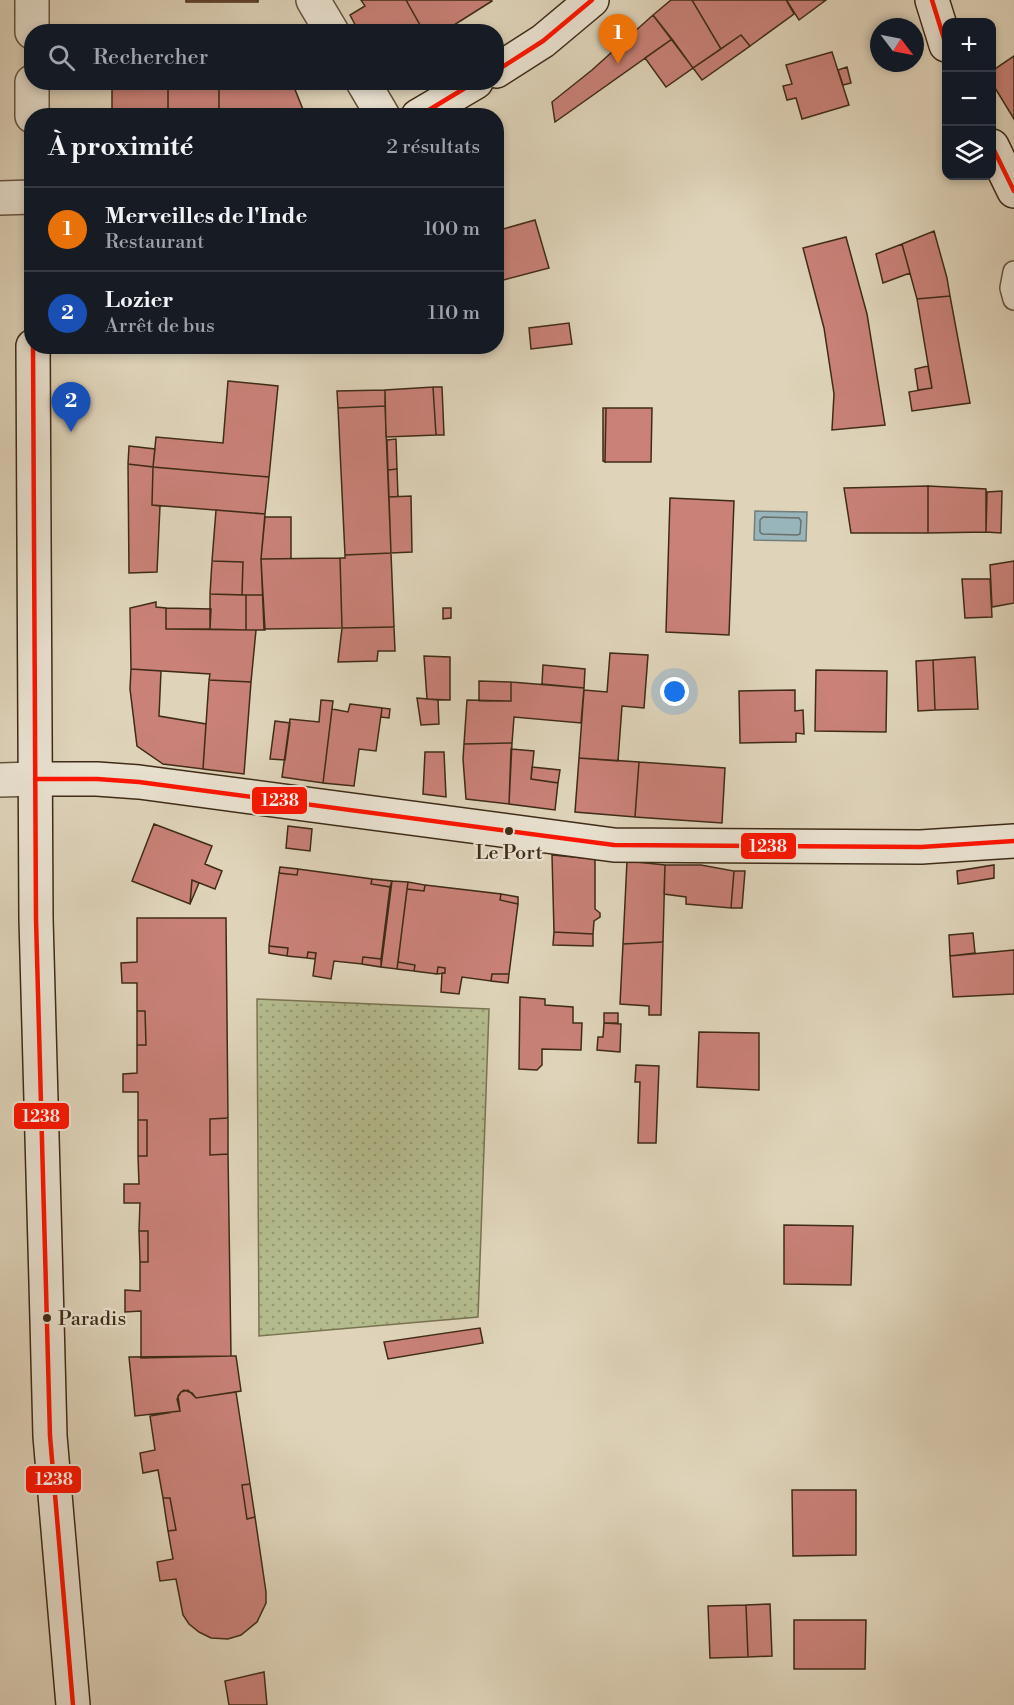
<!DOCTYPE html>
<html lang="fr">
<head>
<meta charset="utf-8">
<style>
	body { margin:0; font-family:"Libre Bodoni",serif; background:#20242c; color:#f1f3f6 }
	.controls { position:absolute; right:18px; top:18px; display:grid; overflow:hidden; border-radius:12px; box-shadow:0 3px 9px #0003 }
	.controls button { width:54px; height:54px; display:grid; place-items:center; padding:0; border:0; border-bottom:2px solid #363941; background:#171b24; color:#f1f3f6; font:30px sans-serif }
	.compass { position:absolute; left:870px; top:18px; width:54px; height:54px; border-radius:50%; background:#171b24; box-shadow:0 3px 9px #0003; rotate:122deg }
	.you { position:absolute; left:675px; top:692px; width:21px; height:21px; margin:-15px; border:4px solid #fff; border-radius:50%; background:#1a73e8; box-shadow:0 0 0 9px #1a73e833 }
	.badge { display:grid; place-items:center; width:39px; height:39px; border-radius:50%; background:#ea580c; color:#fff; font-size:20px; font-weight:700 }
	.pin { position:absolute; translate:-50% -50px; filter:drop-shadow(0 2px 3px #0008) }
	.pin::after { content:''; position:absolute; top:32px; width:21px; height:18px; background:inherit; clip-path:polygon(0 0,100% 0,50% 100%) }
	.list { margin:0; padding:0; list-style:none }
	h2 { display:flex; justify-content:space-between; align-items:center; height:78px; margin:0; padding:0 24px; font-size:26px }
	h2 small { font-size:20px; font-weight:400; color:#9ea1a6 }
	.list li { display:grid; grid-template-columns:39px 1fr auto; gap:18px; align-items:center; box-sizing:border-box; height:84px; padding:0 24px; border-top:2px solid #363941 }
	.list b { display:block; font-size:22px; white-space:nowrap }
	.list p { margin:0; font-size:20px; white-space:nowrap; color:#9ea1a6 }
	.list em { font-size:20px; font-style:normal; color:#9ea1a6 }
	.icon { flex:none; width:33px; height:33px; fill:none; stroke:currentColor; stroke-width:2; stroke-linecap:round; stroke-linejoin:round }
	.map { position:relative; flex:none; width:1014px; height:1705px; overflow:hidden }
	.search { position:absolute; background:#171b24; box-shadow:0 3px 9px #0003; left:24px; top:24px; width:480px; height:66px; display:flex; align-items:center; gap:15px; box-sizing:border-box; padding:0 21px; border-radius:24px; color:#9ea1a6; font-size:22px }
	.panel { position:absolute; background:#171b24; box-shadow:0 3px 9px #0003; left:24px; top:108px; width:480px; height:246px; border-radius:24px }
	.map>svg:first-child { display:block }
</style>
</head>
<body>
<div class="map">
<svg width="1014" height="1705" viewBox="0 0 1014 1705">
	<defs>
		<pattern id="park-dots" width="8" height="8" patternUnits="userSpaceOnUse" patternTransform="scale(1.5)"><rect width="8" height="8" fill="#b4bc8e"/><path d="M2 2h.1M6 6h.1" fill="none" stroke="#949973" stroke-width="1.8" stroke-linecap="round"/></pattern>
	</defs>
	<rect width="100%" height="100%" fill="#dfd4ba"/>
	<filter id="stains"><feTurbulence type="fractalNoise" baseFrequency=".00333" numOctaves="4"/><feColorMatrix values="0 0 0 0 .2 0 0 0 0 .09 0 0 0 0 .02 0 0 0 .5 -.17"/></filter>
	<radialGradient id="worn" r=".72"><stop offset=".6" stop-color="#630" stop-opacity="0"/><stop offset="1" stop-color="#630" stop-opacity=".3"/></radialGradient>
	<path fill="url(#park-dots)" stroke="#7a7452" stroke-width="1.5" d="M257,999l232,10 -11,308 -219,19z"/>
	<path fill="#98b5bb" stroke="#747e79" stroke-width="1.5" d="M755,511l52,1 -1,29 -52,-1z"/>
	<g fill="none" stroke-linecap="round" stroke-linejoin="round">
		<path stroke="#6c7069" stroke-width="1.5" d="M763,517l36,1 2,3 -1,13 -3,1 -35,-1 -2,-2v-12z"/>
	</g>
	<path fill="#c98178" stroke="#3f2b17" stroke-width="1.5" d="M186,0h72v2h-72z
		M361,0h45l18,32h-65l-9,-17 15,-9z
		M406,0h85l1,1 -49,31h-19z
		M671,0h21l29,49 -28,19 -40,-53z
		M692,0h94l8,14 -44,32 -9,-11 -20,14z
		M788,0h38l-27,20 -12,-19z
		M653,15l19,24 -117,83 -3,-20 40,-32z
		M741,35l9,11 -48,34 -9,-12z
		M672,39l21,29 -27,19 -21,-29z
		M832,52l17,53 -47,14 -6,-21 -9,2 -4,-14 9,-2 -6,-19z
		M1014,56v63l-22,-36v-12z
		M847,67l4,16 -8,2 -5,-15z
		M112,82h56v34h-56z
		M168,82h51v34h-51z
		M219,82h73l12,30 -7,4h-78z
		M535,220l14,48 -53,14v-51z
		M934,231l13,47 3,18 -33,3 -15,-55z
		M846,237l21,77 18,111 -53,5 2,-36 -10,-66 -21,-80z
		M902,244l8,29 -27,10 -7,-29z
		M950,296l20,107 -58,8 -3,-19 23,-4 -15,-89z
		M569,323l3,21 -41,5 -2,-21z
		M928,366l4,22 -14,2 -3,-21z
		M228,381l50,5 -9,91 -116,-10 3,-30 67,6z
		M433,387l3,48 -50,2 -1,-47z
		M433,387h9l2,48h-8z
		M385,390v16l-47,2 -1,-17z
		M385,406l6,147 -46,2 -7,-147z
		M603,408h3l-1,54 -2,-1z
		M606,408h46l-1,54h-46z
		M396,439l1,30 -9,1 -1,-30z
		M129,446l26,3 -2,18 -25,-3z
		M128,464l25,3 -1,38 8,1 -3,66 -28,1z
		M153,467l116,10 -4,37 -113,-9z
		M397,469l1,28h-9l-1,-27z
		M928,486l58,3v43l-58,1z
		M928,486v47h-77l-7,-45z
		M1002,491l-1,42 -15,-1 1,-40z
		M411,496l1,56 -21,1 -2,-56z
		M670,498l64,3 -5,134 -63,-3z
		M216,510l49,4 -4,45 2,36h-21l1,-33 -31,-1z
		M265,517h26v42h-30z
		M391,553l3,74 -52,1 -2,-70h5v-3z
		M340,558l2,70 -78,1 -3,-70z
		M212,561l31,1 -1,33 -32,-1z
		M1014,561v42l-22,4 -2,-42z
		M962,579h28l2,38 -27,1z
		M210,594l36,1v35l-36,-1z
		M246,595h17l2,35h-19z
		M156,602v5l10,1v21l90,1 -5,52 -42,-2 1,-6 -79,-5 -1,-61z
		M166,608l45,1 -1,20h-44z
		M443,608h8v10l-8,1z
		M394,627l1,24h-17l-1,10 -39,1 4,-34z
		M610,653l38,2 -4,53 -22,-2 -4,55 -39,-3 5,-68 23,2z
		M424,656l26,1v43l-23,-1z
		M975,657l3,52 -43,1 -2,-50z
		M933,660l2,50 -17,1 -2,-50z
		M543,665l42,4 -1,19 -42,-4z
		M131,669l30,2 -2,45 47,8 -3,45 -40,-5 -26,-18 -7,-57z
		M816,670l71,1 -1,61 -71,-1z
		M209,680l42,2 -7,92 -41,-5z
		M479,681l32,1v19h-32z
		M511,682l73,6 -3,35 -67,-6 -2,26 -48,1 3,-44 44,1z
		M795,690v21l8,-1 1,24 -8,-1v9l-56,1 -1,-52z
		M417,698l21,2 1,24 -18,1z
		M321,700l12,1 -10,82 -41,-6 8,-58 29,3z
		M350,704l32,4 -6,43 -17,-2 -5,37 -31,-3 9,-74 16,3z
		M382,708l8,1 -1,9 -8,-1z
		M275,721l15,2 -5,37 -15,-1z
		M512,743l-3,61 -43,-5 -3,-40 1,-15z
		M511,749l23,2 -3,28 27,4 -3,27 -46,-6z
		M425,752h19l2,45 -23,-3z
		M579,758l60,4 -4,55 -60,-5z
		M639,762l86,6 -3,55 -87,-6z
		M532,767l28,3 -2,13 -27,-4z
		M154,824l58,22 -7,18 17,7 -7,18 -23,-9 -2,24 -58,-23z
		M288,826l24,3 -2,22 -24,-3z
		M552,855l43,4v50l5,4v4l-6,4 -1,13 -39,-2z
		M627,861l38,4 -2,77 -40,2z
		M665,865h36l33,6 -3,37 -45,-4v-7l-22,-3z
		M994,865v13l-36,6 -1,-13z
		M280,867l18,2 -1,6 -18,-2z
		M298,869l74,10 -1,5 19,3 -9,72 -18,-2 -1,7 -28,-3 -3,18 -18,-3 3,-23 -8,-1 -1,6 -20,-2 1,-8 -19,-2 10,-73 18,2z
		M734,871h11l-3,37h-11z
		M372,879l20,2 -2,6 -19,-3z
		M192,880l7,3 -9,21z
		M392,881l16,1 -11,87 -16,-2z
		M408,882l17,3 -1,6 -17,-2z
		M425,885l76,9 -1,6 18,4 -9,70h-17l-1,7 -29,-4 -3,17 -18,-2 1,-19h3v-5l-7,-1 -1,7 -23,-3 1,-6 -17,-3 9,-73 17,2z
		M501,894l17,3v7l-18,-4z
		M137,918h89l2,200 -18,1v36l18,-1 3,202 -90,2v-47l-16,1v-22l15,1v-29h8v-31h-9l1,-28h-16v-19h15l-1,-28h9v-36h-9v-28h-15v-18l14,-1v-28h9l-1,-34h-8v-28h-15l-1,-20 16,-1z
		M554,932l39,2v12l-40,-1z
		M973,933l2,20 -25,3 -1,-21z
		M663,942l-2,73h-12v-9l-29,-2 3,-60z
		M269,946l19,2 -1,8 -18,-3z
		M1014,950v44l-61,3 -3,-41z
		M308,952l8,1 -1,6 -8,-1z
		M363,957l18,2v8l-19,-3z
		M398,962l17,3 -1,6 -17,-2z
		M438,967l7,1v5l-8,1z
		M492,974h17l-1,9 -17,-2z
		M520,997l25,2v6l28,2v16h9l-1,27 -39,-1v16l-5,5 -18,-1z
		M137,1011h8l1,34h-9z
		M604,1013h14v10h-14z
		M604,1023l17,1 -1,28 -23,-2 1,-13h5z
		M699,1032l60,1v57l-62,-3z
		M636,1065l23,1 -3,77h-18l2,-61h-5z
		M228,1118v36l-18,1v-36z
		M138,1120h9v36h-9z
		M784,1225l69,1 -2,59 -67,-1z
		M139,1231h9v31h-8z
		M480,1328l3,15 -95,16 -4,-17z
		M231,1356h5l5,35 -45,7 -4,-5 -8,-3 -3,2 -4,7 3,12 -45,5 -6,-59z
		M188,1390l8,8 40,-6 14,92 -8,1 5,34 8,-2 11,75v11l-9,19 -16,13 -13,4 -17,-1 -12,-6 -10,-8 -6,-9 -7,-36 -16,2 -3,-19 16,-3 -5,-28 8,-1 -6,-32h-7l-5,-28 -15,3 -3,-20 15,-3 -5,-34 30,-5 -2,-15 3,-4z
		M250,1484l5,33 -8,2 -5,-34z
		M792,1490h64v65l-63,1z
		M163,1498h7l6,32 -8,1z
		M770,1604l2,52 -24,1 -2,-52z
		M746,1605l2,52 -38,1 -2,-52z
		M794,1620h72l-1,49h-71z
		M264,1672l3,33h-38l-4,-24z"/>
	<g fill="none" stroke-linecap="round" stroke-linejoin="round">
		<g stroke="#675540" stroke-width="24">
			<path id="lane" d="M1014,272l-3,16 3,11"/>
		</g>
		<g stroke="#675540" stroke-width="36">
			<path id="street" d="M32,0v32
				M313,0l19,32
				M32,82v34
				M363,82l20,34
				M0,198l32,-1
				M0,780l35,-1"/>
		</g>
		<g stroke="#3f2b17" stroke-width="36">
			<path id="secondary" d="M932,0l14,45
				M496,71l47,-30 49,-41
				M418,116l58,-34
				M992,146l22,45
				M33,346l3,573 10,363 4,154 23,269
				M35,779h62l42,3 475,63 307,2 93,-6"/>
		</g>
		<use href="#lane" stroke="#eae3d2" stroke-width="21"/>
		<use href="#street" stroke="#eae3d2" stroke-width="33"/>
		<use href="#secondary" stroke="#eae3d2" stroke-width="33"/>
		<g stroke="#eae3d2" stroke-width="9">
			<path id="bus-1" d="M932,0l14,45
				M496,71l47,-30 49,-41
				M419,116l56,-34
				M992,146l22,45
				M33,346l3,573 14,517 23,269
				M35,779h62l42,3 475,63 307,2 93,-6"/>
		</g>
		<use href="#bus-1" stroke="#ff1400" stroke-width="4.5"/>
	</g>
	<g fill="#3f2b17" stroke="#eae3d2" stroke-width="2">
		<circle cx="509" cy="831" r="5"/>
		<circle cx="47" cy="1318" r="5"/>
	</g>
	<g text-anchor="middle" stroke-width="4.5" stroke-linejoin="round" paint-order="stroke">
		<g font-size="20" fill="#3f2b17" stroke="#eae3d2">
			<text x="509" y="859">Le Port</text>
			<text x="58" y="1325" text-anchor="start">Paradis</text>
		</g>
	</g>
	<g stroke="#eae3d2" stroke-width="2">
		<rect x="251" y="786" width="57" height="29" rx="6" fill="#ff1400"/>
		<rect x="740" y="832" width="57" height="28" rx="6" fill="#ff1400"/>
		<rect x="13" y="1102" width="57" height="28" rx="6" fill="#ff1400"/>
		<rect x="25" y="1465" width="57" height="29" rx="6" fill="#ff1400"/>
	</g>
	<g font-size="16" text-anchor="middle" font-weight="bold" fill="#fff">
		<text x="280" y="806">1238</text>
		<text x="768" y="852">1238</text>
		<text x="41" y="1122">1238</text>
		<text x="54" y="1485">1238</text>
	</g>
	<rect width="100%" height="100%" filter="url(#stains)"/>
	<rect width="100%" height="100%" fill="url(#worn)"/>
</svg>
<div class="controls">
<button>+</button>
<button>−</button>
<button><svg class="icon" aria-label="layers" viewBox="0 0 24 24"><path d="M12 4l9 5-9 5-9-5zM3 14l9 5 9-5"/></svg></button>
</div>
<svg class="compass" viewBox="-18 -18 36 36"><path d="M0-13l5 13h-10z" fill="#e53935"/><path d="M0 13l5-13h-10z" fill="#9ea1a6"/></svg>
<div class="you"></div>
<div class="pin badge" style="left:618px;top:64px;background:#e8710a">1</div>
<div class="pin badge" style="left:71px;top:432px;background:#1a4fb4">2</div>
<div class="search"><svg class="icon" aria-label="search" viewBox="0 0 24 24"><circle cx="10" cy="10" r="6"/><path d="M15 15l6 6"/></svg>Rechercher</div>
<section class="panel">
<h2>À proximité<small>2 résultats</small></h2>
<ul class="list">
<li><span class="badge" style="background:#e8710a">1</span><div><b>Merveilles de l'Inde</b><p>Restaurant</p></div><em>100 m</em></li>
<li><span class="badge" style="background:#1a4fb4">2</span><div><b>Lozier</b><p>Arrêt de bus</p></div><em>110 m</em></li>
</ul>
</section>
</div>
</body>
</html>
